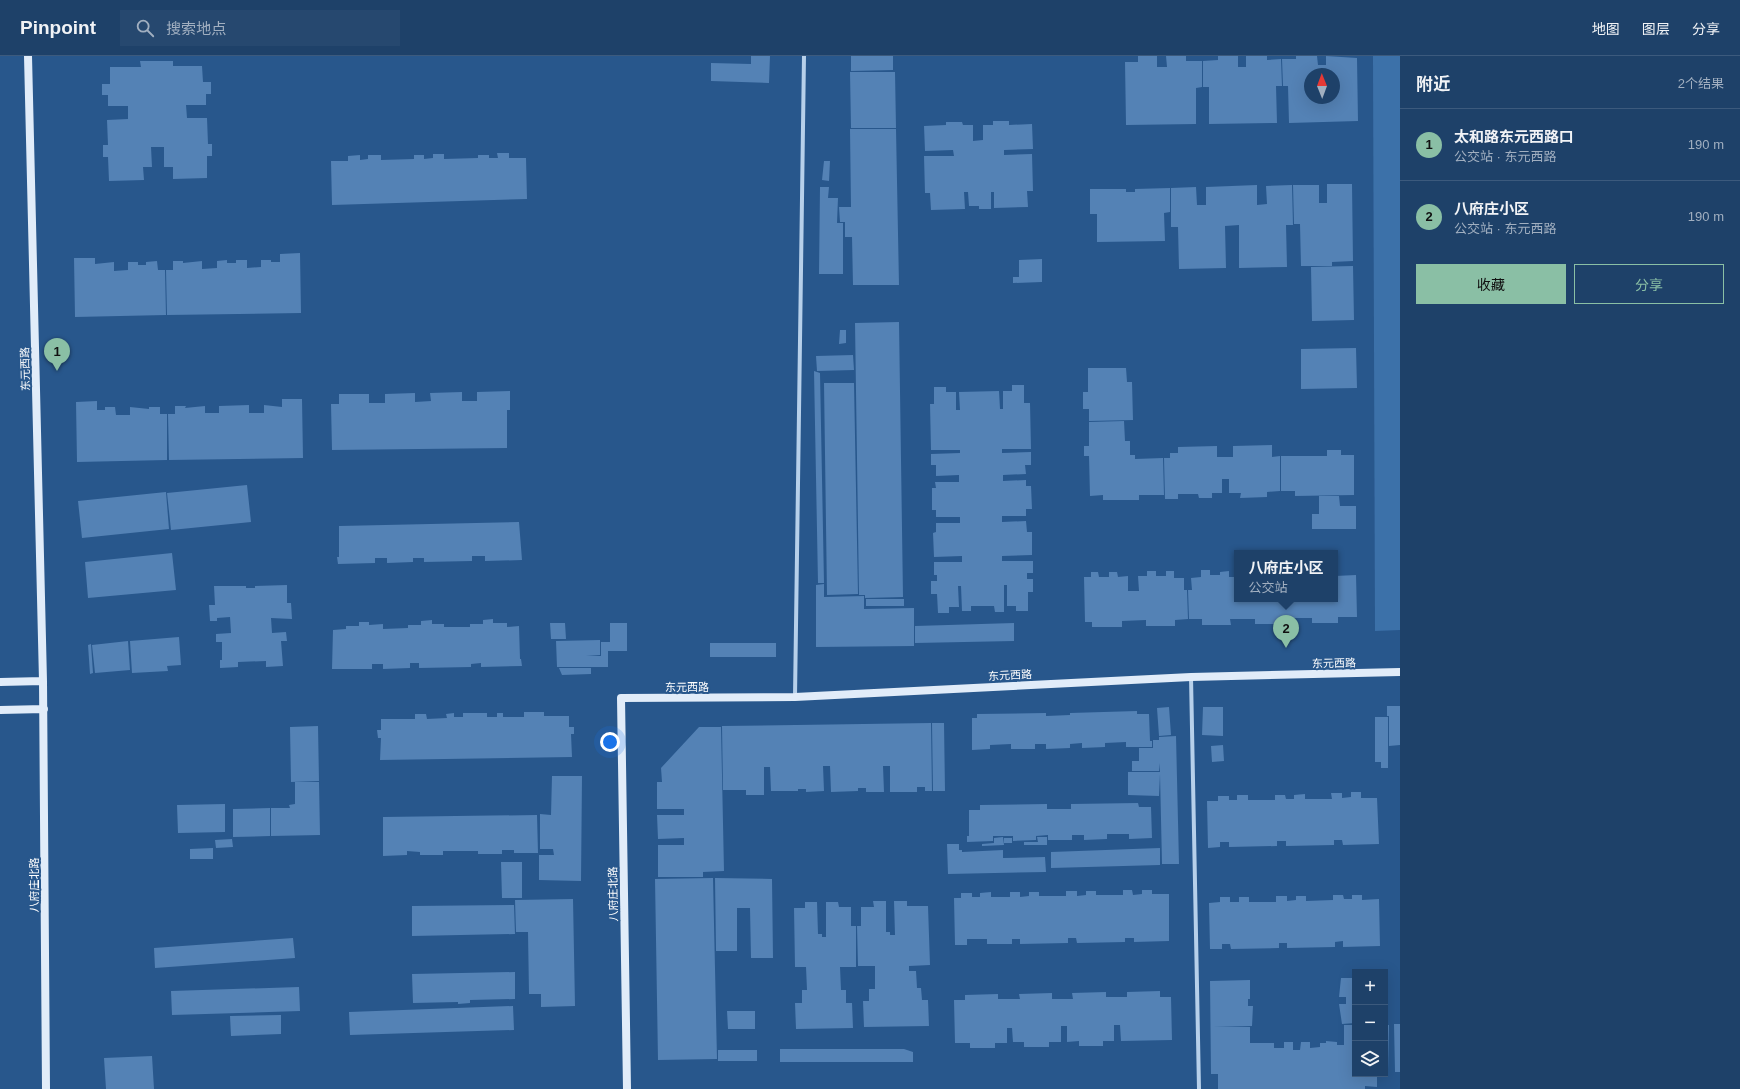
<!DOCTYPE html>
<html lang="zh">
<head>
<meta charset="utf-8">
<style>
	body { margin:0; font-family:Helvetica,"Noto Sans SC",sans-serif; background:#26486f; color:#f1f3f6 }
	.controls { position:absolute; right:12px; bottom:12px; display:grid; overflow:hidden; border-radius:0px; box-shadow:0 4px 16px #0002 }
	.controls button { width:36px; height:36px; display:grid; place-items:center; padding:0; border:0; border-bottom:1px solid #3c5a7d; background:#1e4169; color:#f1f3f6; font:20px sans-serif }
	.compass { position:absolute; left:1304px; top:12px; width:36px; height:36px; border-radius:50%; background:#1e4169; box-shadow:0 4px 16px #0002; rotate:359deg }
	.you { position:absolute; left:610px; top:686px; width:14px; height:14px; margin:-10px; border:3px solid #fff; border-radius:50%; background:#1a73e8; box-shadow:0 0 0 6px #1a73e833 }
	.badge { display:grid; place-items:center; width:26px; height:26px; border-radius:50%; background:#8abfa5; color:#111; font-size:13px; font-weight:700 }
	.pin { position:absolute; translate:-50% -33px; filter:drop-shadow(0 1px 2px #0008) }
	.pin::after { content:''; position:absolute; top:21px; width:14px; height:12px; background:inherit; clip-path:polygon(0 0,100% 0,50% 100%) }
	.popup { position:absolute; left:1234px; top:494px; width:104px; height:52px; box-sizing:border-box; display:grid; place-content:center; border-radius:0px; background:#1e4169; filter:drop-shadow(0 1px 3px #0005); font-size:13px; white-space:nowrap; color:#a1afc0 }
	.popup b { font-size:15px; color:#f1f3f6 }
	.popup::after { content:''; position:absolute; left:50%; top:100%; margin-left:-8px; border:8px solid transparent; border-top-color:#1e4169 }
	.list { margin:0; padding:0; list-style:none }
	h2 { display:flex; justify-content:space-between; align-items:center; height:52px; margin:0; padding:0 16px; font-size:17px }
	h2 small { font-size:13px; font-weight:400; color:#a1afc0 }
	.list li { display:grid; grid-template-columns:26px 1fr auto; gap:12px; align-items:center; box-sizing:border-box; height:72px; padding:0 16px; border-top:1px solid #3c5a7d }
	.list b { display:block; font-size:15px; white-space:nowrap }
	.list p { margin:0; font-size:13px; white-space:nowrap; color:#a1afc0 }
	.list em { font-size:13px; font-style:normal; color:#a1afc0 }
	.actions { display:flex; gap:8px; padding:12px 16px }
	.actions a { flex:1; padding:9px 0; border:1px solid #8abfa5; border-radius:0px; text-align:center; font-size:14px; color:#8abfa5 }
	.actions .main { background:#8abfa5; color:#111 }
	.icon { flex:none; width:22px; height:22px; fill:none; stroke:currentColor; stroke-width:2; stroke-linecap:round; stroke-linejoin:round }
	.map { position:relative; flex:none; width:1400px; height:1033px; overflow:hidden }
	header { display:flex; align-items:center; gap:24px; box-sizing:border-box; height:56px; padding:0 20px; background:#1e4169; border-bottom:1px solid #3c5a7d }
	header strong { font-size:19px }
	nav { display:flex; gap:22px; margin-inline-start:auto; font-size:14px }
	.search { width:280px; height:36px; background:#26486f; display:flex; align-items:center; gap:10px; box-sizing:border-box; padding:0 14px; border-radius:0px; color:#a1afc0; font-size:15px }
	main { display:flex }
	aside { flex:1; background:#1e4169 }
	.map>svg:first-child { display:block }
</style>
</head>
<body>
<header>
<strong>Pinpoint</strong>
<div class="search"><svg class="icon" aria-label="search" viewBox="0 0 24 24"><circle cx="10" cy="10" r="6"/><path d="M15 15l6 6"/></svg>搜索地点</div>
<nav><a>地图</a><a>图层</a><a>分享</a></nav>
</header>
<main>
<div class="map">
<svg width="1400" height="1033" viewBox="0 0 1400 1033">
	<rect width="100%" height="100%" fill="#28578c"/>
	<path fill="#3c71a9" d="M1373,0h27v574l-25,1z"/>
	<path fill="#5482b5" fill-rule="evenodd" d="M751,0h19l-1,27 -58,-2v-18l40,1z
		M851,0h42v14l-42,1z
		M1138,0h19v11h10l-1,-11h20v5h16v26l-6,1v36l-70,1 -1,-63h13z
		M1218,0h20v11h8v-11h21v4l14,-1 1,27h-6l1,37 -68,1v-37h-6v-26l15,-1z
		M1296,0h21l1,9h8v-9l31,2 1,63 -69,2 -1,-37h-5l-1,-27h14zM1310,18h24v24h-24z
		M140,5h33v5h29l1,16h8v12h-5v11h-20l1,13h20l1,26h4v12h-5v22l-34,1v-12h-9v-20h-13l1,20h-9l1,13 -35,1 -1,-24h-5v-12h5l-1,-25 21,-1v-13h-20v-11h-6v-11h8v-17h31z
		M850,16h45l1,56h-45z
		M993,65h16v4l23,-1 1,25 -29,1v5l28,-1 1,37h-6l1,16 -34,1v-16h-3v17h-12v-3h-10l-1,-14h-4l1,17 -34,1 -1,-17h-5l-1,-37h30l-1,-6 -28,1 -1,-25 22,-1v-3h16l1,3h10v16l10,-1v-15h10z
		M850,73h46l3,156h-46l-1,-48h-7v-15h-5l-1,-15h12z
		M497,97h12v5h17l1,41 -195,6 -1,-44h17v-5l12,-1v5l8,-1v-4h13v5l33,-1v-4h10v4l9,-1v-4h11v5l34,-1v-3h11v3h9z
		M824,105h6l-1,20 -7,-1z
		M1327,128h25l1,77 -21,1v4h-31l-1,-42h-6l-1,-39h26v18h8z
		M1257,129v20l10,-1 -1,-18 26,-1 1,40h-7l1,42 -48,1v-43l-14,1 1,42 -47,1 -1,-42h-7v-39l25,-1 1,18h9v-18z
		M820,131h9l-1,11h10l-1,25h6v51h-24z
		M1170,132v24l-6,1 1,28 -68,1v-28h-7v-25h36v3h9v-3z
		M300,197l1,60 -134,2 -1,-45h7v-9h10v2l19,-2v8l15,-1v-7l10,-1v3h9v-3h11v8l14,-1v-7h10v2h9v-8z
		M74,202h21v6l19,-2v9l14,-1v-8h10v3h8v-3l11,-1 1,9h7l1,45 -91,2z
		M1042,203v23l-29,1v-6h6v-17z
		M1353,210l1,54 -42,1 -1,-54z
		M899,266l4,275 -38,1v-3h-6l-4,-272z
		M840,274h6v13l-7,1z
		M1356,292l1,40 -56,1v-40z
		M853,299l1,15 -37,1 -1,-15z
		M1088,312h38l1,14h5l1,38 -44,1v-12h-6v-17h5z
		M814,315l6,2 4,210h-6z
		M824,327h30l4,211 -31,1z
		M1012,329h12v18h6l1,46h-29v4l29,-1v13h-6l1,9 -23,1v6l23,-1v6h5l1,23h-6v7h-24v6l24,-1 1,11h5v23l-30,1v5h31v12h-6v6h6v13h-5v19h-12v-5h-9v-21h-3v27h-9l-1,-6h-23v5h-9l-1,-25h-3l1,21h-10v6h-11l-1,-19h-6v-13h6v-6h-3v-13h28v-6l-28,1 -1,-24 3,-1v-9h24v-6h-24v-7h-4v-22h4l-1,-6h24v-7l-23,1v-11h-5v-11l29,-1v-3h-29l-1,-46h4v-17h12v5h10v18h4l-1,-18 40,-1 1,18h3v-18h9z
		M510,335v19h-3v38l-175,2 -1,-46h8v-10h30v9h16v-9l30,-1v9l16,-1 -1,-8 32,-1v9h15v-9z
		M282,343h20l1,59 -134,2 -1,-46h7v-8h11l-1,2 20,-2v7h14v-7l30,-1v8h15v-8l18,2z
		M97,345v9h8v-3h10l1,8h14v-8l19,2v-2h11v7h7v46l-90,2 -1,-60z
		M1124,365l1,20h5v14h5v4l28,-1 1,37h-25v5h-36v-5l-13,1 -1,-40h-5v-10h5v-24z
		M1272,389v12l8,-1v35l-13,1v5l-27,1 1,-5h-12v-14h-7v14h-10v5h-13l-1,-4h-20v5h-13l-1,-41h6v-5h8v-6l39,-1v11h16v-11z
		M1327,394h14v5h13v40l-59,1v-5h-14v-35h46z
		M247,429l4,37 -80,8 -4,-37z
		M166,436l3,37 -87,9 -4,-37z
		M1319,440h20l1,10h16v23h-44v-15h7z
		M519,466l3,38 -37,1v-5h-13v5l-48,1v-4h-11v4l-26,1v-5h-12v5l-37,1 -1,-7h2v-31z
		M172,497l4,37 -88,8 -3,-36z
		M1201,514h9v5h10v-3l9,-1v6h8v22h98v-23l21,-1 1,42h-19v6h-26v-5h-29v6h-28v-5h-25l1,6h-29v-6h-13l-1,-29h4l-1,-12 10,-1z
		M1147,515h9v5h10v-5h8v7h10v12h3l1,29 -13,1v6h-29v-6l-24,1v6h-30v-5h-7l-1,-45h7v-5h7l1,5h10v-5h8l1,5 10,-1v15h11l-1,-15h9z
		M824,528v13l40,-1v13l50,-1v38l-98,1v-62z
		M287,529v18h4l1,16 -21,-1 1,15 14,-1 1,9h-6l2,25 -17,1v-6l-28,1v5l-18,1v-8h2v-18h-6v-8l15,-1 -1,-16 -13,1v3h-7l-1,-16h6l-1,-19h32v2h9v-2z
		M866,543h38v7h-38z
		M493,563v4h14v4l12,-1 1,33h1l1,7 -41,1v-4l-10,1v3l-52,1v-5h-9v5l-27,1v-5h-11v5h-40l1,-39 13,-1v-3h13v-4h10v3l14,-1v5l25,-1v-3h13v-4l11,-1v4h12v3h26v-3h13v-4z
		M550,567h15l1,16h-15z
		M610,567h17v28h-19v16h-51l-1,-26 44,-1v15l-14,1h15v-14h9z
		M1014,567v18l-99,2v-17z
		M179,581l2,28 -14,1 1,5 -36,2 -2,-32z
		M128,585l2,29 -35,3 -3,-28z
		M710,587h66v14h-66z
		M91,588l2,29 -3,1 -2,-29z
		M559,612h32v6l-29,1z
		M1387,650h13v39l-11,1v-30h-2z
		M1169,651l2,28 -12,1 -2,-28z
		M1203,651h20v29l-21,-1z
		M1137,655v3h12l1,27h2v6h-26v-5l-21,1v4l-23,1v-5l-12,1v4l-24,1v-5h-11v5h-24v-5l-21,1v4l-18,1v-32h5v-4l69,-1v3l24,-1v-2z
		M524,656h20v4h25v11h5v7h-3l1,23 -192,3 1,-22h-3l-1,-8h4v-11h34v-5h11l1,5 20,-1 -1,-4 8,-1v4h9v-4h24v4h10v-4h6v4h21z
		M1375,661h13v51h-7v-6h-6z
		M931,667l1,68h-7v-4h-8v5h-27v-26h-7l1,26h-18v-4h-8v3l-27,1 -1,-26h-7l1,25 -18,1v-3h-8v2h-27l-1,-24h-6v28h-18v-5h-23l-1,-64z
		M932,667h12l1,68h-12z
		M318,670l1,55 -28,1 -1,-55z
		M699,671h22l3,144 -21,1v5h-45v-32h26v-7l-26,1 -1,-24h27v-6h-27v-27h5l-1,-14z
		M1176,680l3,128h-17l-2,-90 -1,22 -31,-1v-23h32l-1,-9v8h-27v-10h7v-13h14v-8h6v-3z
		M1223,689l1,16 -12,1 -1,-16z
		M552,720h30l-1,105 -42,-1v-25h15l-1,-6h-13v-35l11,1z
		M295,726h24l1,53 -49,1v-28h19l-1,-3 6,-1z
		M1351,736h10v6h16l2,46 -36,1 -1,-5h-8v5l-48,1v-5h-9v5l-48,1v-5h-9v5l-12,1 -1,-47h11v-5h11v4h8v-5h11v5h27v-5h10l1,4h8v-4l11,-1v5h27l-1,-6h11v5l9,-1z
		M1138,747l1,4h12l1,31 -23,1v-5h-22v5l-23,1v-5h-12v5h-24v-5l-12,1v4l-23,1v-5h-20v5l-26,1v-6h2v-26h11v-5l67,-1v5h24v-5z
		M225,748v28l-47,1 -1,-28z
		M270,752v28l-37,1v-28z
		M537,759l1,38h-24v-3h-12v4h-24v-3h-35v4h-23v-3l-13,-1v4l-24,1v-39z
		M1003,781l1,8 -22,1v-2l12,-1v-5z
		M1037,781h10v8h-23v-3h14z
		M1004,782h8v5h-8z
		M232,783l1,8 -17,1 -1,-8z
		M947,788h12v6h3v2l41,-2v8l42,-1 1,15 -98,2z
		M213,792v11h-23v-10z
		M1160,792v17l-109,3v-16z
		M501,806h21v36h-20z
		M713,822l4,181 -59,1 -3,-181z
		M715,822l57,1 1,79h-22l-1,-50h-13v43h-21z
		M1123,834h9l1,5 9,-1v-4h10v4h17v47l-35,1v-4h-9v4l-48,1 -1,-5h-8v5l-48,1v-5h-8v5h-25v-5h-20v6h-12l-1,-47h7v-5h11v4h8v-4l11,-1v5h19v-5h10v5l9,-1v-4h10v4h27v-5h11v5l9,-1v-4h10v4h27z
		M1333,839h10l1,4h8v-4h10v5l17,-1 1,47 -37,1v-6l-8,1v5l-48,1v-5h-8v5l-48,1 -1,-5h-8v5h-12l-1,-46 11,-1v-5h10v5h9v-5h10v5h27v-6h11v5l9,-1v-4h10v5l27,-1z
		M573,843l2,107 -34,1v-13h-12l-1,-62h-12l-1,-32z
		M873,845h13v31h4v3h5l-1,-34h13v5h21l2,59 -21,1v5h7l1,17h4l1,12h6l1,26 -65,1 -1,-26h6v-12h6v-23h-17l-1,-40h4v-19h13z
		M805,846h12l1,32h4v3h4v-35h12l1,5h12v19h5v41h-16l1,23h5v13h6l1,25 -57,1 -1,-26h7v-13h5l-1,-23h-11l-1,-59h11z
		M514,849l1,29 -103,2v-30z
		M293,882l2,20 -140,10 -1,-20z
		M515,916v27l-45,1v3l-12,1v-2l-45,1 -1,-29z
		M1341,922h14v45l-13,1 -3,-20h7v-7h-7z
		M1250,924v19h-2v7h5l-1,20 -38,1h36v16h24v5h10v-6h9v8h7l1,-8h9v6l10,-1v-4h6v-2l11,1v3h7v-20h11v49h22v13l-12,-1v3h-147v-15h-7l-1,-93z
		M299,931l1,24 -128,4 -1,-24z
		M1387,931l1,27h-3v-26z
		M1160,935v6h11l1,43 -51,1 -1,-16h-6v16h-11v5h-24v-5l-12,1v-16h-6v16h-12v5h-25v-5h-11l-1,-14h-5v15h-12v5h-25v-5h-15l-1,-43h11v-5l33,-1v5h22l-1,-5 33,-1v6h21l-1,-6 34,-1v5h21v-5z
		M513,950l1,24 -164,5 -1,-23z
		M727,955h28v18h-27z
		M281,959v19l-50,2 -1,-20z
		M1394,968h6v48h-5z
		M1385,969h4l-1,45h-3z
		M780,993h124l9,3v10h-133z
		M718,994h39v11h-39z
		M152,1000l2,33h-48l-2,-31z"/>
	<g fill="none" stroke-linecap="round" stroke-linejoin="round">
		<path stroke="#b7d0ea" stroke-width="4" d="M1191,621l8,412
			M795,641l9,-641"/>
		<path stroke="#e1ecf9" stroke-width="8" d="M28,0l15,625 3,408
			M0,626l43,-1
			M0,654l44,-1
			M627,1033l-6,-391 174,-1 396,-20 209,-5"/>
	</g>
	<g text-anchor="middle" stroke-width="4" stroke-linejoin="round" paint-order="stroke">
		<g font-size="11" fill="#fff" stroke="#28578c">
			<text transform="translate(25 313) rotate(-91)" y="4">东元西路</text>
			<text transform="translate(1334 607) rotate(-1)" y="4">东元西路</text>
			<text transform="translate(1010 619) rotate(-3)" y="4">东元西路</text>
			<text x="687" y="635">东元西路</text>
			<text transform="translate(34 829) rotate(-90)" y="4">八府庄北路</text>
			<text transform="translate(613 838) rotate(-91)" y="4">八府庄北路</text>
		</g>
	</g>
</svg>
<div class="controls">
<button>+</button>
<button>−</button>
<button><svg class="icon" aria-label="layers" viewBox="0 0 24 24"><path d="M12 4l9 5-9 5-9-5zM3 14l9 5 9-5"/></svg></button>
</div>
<svg class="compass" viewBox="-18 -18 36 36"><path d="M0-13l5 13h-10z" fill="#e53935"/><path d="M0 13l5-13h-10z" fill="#a1afc0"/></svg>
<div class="you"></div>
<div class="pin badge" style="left:57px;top:315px">1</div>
<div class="pin badge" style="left:1286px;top:592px">2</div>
<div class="popup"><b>八府庄小区</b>公交站</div>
</div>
<aside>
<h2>附近<small>2个结果</small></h2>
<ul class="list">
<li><span class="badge">1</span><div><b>太和路东元西路口</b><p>公交站 · 东元西路</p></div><em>190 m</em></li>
<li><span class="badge">2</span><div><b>八府庄小区</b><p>公交站 · 东元西路</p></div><em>190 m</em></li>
</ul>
<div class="actions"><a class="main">收藏</a><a>分享</a></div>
</aside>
</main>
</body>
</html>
